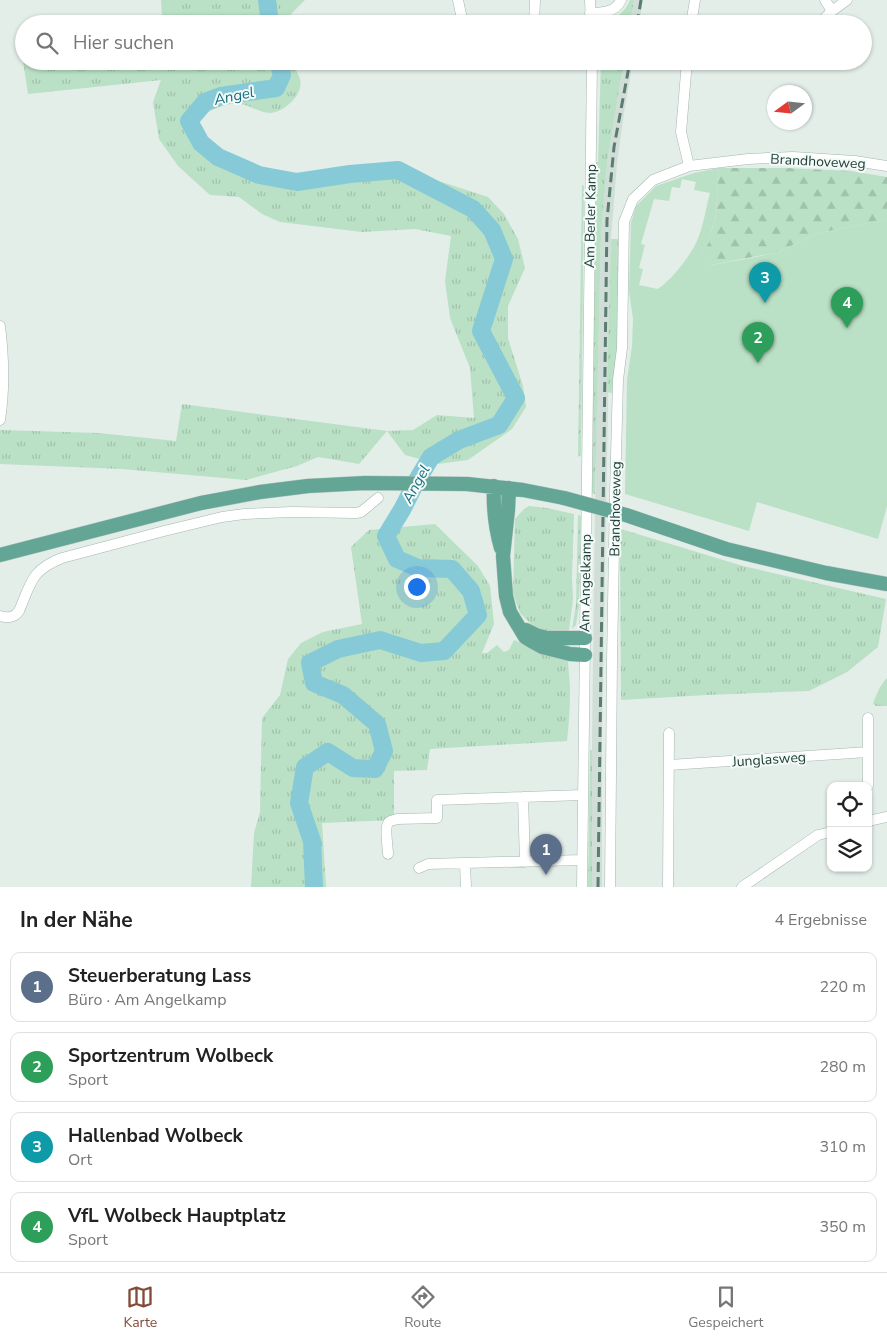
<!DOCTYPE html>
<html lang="de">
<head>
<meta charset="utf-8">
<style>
	body { margin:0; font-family:"Nunito Sans",sans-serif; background:#f6f6f6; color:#222 }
	.controls { position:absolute; right:15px; bottom:15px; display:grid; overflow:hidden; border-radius:10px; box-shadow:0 1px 4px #0004 }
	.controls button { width:45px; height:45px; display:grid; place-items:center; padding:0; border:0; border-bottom:1px solid #e0e0e0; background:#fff; color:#222; font:25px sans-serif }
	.compass { position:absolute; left:767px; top:85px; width:45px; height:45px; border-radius:50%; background:#fff; box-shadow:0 1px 4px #0004; rotate:255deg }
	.you { position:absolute; left:416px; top:586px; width:18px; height:18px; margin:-12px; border:4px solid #fff; border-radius:50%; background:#1a73e8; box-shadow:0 0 0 8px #1a73e833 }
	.badge { display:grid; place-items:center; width:32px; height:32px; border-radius:50%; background:#844b38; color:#fff; font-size:16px; font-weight:700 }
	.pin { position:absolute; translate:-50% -41px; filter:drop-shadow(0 1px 2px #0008) }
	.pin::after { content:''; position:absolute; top:26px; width:18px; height:15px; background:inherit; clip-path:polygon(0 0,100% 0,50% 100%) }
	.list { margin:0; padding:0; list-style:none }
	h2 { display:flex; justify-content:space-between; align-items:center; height:65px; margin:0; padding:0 20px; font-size:21px }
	h2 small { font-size:16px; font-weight:400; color:#767676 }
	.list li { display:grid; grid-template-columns:32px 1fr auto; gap:15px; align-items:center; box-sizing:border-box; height:70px; margin:0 10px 10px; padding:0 10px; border:1px solid #e0e0e0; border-radius:10px }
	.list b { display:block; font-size:19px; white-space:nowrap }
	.list p { margin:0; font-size:16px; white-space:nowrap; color:#767676 }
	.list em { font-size:16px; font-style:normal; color:#767676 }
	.icon { flex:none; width:28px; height:28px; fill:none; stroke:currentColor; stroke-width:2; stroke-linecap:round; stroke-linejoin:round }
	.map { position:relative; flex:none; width:887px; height:887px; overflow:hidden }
	.search { position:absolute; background:#fff; box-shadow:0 1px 4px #0004; left:15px; right:15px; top:15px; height:55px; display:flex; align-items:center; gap:12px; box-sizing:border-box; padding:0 18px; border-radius:28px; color:#767676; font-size:19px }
	.sheet { height:385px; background:#fff }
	nav { display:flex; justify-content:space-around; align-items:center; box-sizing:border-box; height:70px; border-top:1px solid #e0e0e0; background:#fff; font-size:14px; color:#767676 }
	nav a { display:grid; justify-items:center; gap:2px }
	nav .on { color:#844b38 }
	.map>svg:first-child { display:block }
</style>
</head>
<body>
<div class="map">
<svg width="887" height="887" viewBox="0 0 887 887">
	<defs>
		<pattern id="grass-tufts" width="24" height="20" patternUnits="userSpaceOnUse" patternTransform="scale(1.25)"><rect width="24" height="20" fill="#bae0c5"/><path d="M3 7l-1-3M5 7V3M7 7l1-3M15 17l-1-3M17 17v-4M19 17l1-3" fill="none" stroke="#a0c1aa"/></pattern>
		<pattern id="forest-firs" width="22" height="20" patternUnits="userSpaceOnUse" patternTransform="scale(1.25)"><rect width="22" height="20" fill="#bae0c5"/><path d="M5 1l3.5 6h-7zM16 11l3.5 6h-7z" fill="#a0c1aa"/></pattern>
	</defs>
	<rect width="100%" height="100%" fill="#e3eee9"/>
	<path fill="#d1ded8" d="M634,0h9l-4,24h-9z
		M624,61h9l-9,52 -7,51 -6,75 -9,496v152h-10v-150l4,-302 5,-198 6,-74z"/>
	<path fill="url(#grass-tufts)" d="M161,0h144l-24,24h-170l51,-6z
		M630,0h4l-4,24h-27c12,-6 22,-11 27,-24z
		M24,33v28h268c2,6 6,12 8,18 4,16 -16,33 -30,34 -11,0 -20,-8 -30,-9 -16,-2 -31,7 -43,16l4,23 17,14 41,18 38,7 53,-8 48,-4 19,4 71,23 16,17 14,25 7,29 -17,38v32l15,48 3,21 -14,22 -44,31 -30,4 -33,-9 -18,-24 -28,33 -41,-7 -21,9 -51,14 -124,-11 -122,-5v-34l99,3 77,8 6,-37 205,27 26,-1 24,-15 37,3 -4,-50 -20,-50 -5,-37 6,-45 -36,-7 -53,3 -82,-10 -18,-8 -23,-17 -29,-2 -32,-29 -19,-27 -6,-37 8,-22 -133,14 -9,-60z
		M601,61h23l-17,102 -6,73 -6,258 -3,-1 4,-331h2z
		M582,185l2,1 -3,269 -3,2z
		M611,239h8l-1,105 -6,49 -5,-1z
		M529,506l18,2 27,6 -2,64 1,21 -4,32 -18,1 -18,-6 -13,-13 -7,-20 2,-74 9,-10z
		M578,515l3,1 -2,89 -3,20 -4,4 4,-24z
		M435,524l43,42 12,20 4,38 -12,29h5l10,-8 7,7 5,-2 5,-10 32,13 22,5c0,11 2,21 2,32 0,17 -1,34 -3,51l-137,8 -3,21 -33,1v49l-72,3 4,64h-75l3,-54 6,-21 2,-94 18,-23 8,-36 13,-16 22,-11 39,-8 -11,-77 18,-17z
		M621,529l122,37 143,33 -8,48 -31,25 -38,19 -102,4 -86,5 -1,-156z
		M887,678v28h-11l-3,-2c3,-9 7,-19 14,-26z
		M590,750h2v137h-4z"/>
	<path fill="url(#forest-firs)" d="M719,168h67l65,3 36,6v42l-72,15 -36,18 -68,13 -10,-12 7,-9 8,-29z"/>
	<path fill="#bae0c5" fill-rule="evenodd" d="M719,168l-3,46 -8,30 -7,9 10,12 35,-6 33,-7 36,-18 72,-15v287l-9,33 -121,-37 -8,29 -124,-37 2,-114 5,-34 1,-27 -4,-28 2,-68 5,-17 20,-20 38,-13zM682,179l14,3 -2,8 16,3c-5,18 -7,38 -16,54 -9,15 -22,32 -36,42l-19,-4 4,-16 -4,-1 6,-23 -4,-1 13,-45 15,2 3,-14 8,1z"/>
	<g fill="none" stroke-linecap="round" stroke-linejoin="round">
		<path stroke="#87cad7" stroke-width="18" d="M267,0l3,24
			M278,61l4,14 -6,13 -55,8 -16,6 -16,19 12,22 17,14 41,18 38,7 53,-8 48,-4 75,39 19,21 12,29 -23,72 35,67 -17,27 -40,15 -28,17 -15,25 -13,26 -17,28 11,23 21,9 34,1 19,22 7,24 -34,36 -23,2 -41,-13 -42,9 -28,14 4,20 29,12 34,29 7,27 -9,18 -22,-1 -25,-16 -23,15 -6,36 13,38 2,46"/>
		<g stroke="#a5b6b0" stroke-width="11">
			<path id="minor" d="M458,0l5,24
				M590,0l1,24
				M825,0l7,11
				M590,13c12,0 26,-1 31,-13
				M739,21l10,3
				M534,24l1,-24
				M691,24l4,-24
				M819,24l13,-13 15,-11
				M687,61l-6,71 8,34
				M0,326c4,32 5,62 0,94
				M0,616c8,2 14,2 19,-5 12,-28 12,-41 43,-53l102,-27 58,-14 22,-3 48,-2 64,1 5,-1 17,-14
				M868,718v68
				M669,765l199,-13
				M523,797l2,65
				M868,821l19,-4
				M388,854c0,-7 -4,-28 1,-32 2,-2 6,-2 8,-3l40,-1v-18l146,-5
				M465,864l1,23
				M419,868l9,-4 154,-4
				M582,887l10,-826
				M610,887l2,-227 3,-166 3,-114 4,-32 2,-126 9,-23 20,-19 36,-14 59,-7 45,-2 62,4 32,5
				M668,887l1,-154
				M742,887l76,-52 13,-3"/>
		</g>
		<g stroke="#c1cac7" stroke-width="15">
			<path id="major" d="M494,486c-1,22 1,41 7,62
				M509,488l-1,22 -5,46 3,40 4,16 15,25 8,5 9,5 28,7 15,1
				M626,515l100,34 100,24 61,11
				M0,555l201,-52 59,-11 48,-6 57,-3 102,1 56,6 41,8
				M526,630l10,5 11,3h38"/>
		</g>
		<use href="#minor" stroke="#fff" stroke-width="10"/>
		<use href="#major" stroke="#64a696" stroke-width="14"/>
		<path stroke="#5b7c73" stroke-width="3" stroke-dasharray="10 5" stroke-linecap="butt" d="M637,24l4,-24
			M598,887l9,-667 7,-73 16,-86"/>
		<g stroke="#c1cac7" stroke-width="15" stroke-linecap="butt">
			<path id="major-bridge" d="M564,498l62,17"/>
		</g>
		<use href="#major-bridge" stroke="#64a696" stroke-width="14"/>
	</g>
	<g text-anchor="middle" stroke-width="4" stroke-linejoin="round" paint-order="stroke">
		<g font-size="14" fill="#214038" stroke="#f3faf7">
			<text transform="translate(818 161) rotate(3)" y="5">Brandhoveweg</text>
			<text transform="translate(590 216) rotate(-89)" y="5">Am Berler Kamp</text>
			<text transform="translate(615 509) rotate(-89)" y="5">Brandhoveweg</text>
			<text transform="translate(585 583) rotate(-89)" y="5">Am Angelkamp</text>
			<text transform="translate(769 759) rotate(-4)" y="5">Junglasweg</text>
		</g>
		<g font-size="15" font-style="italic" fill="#166e81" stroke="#f3faf7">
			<text transform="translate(234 96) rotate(-12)" y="5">Angel</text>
			<text transform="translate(416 484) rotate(-61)" y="5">Angel</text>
		</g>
	</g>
</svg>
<div class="controls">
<button><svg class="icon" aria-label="locate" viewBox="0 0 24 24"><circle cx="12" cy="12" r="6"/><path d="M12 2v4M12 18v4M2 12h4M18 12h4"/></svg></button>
<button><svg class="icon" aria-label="layers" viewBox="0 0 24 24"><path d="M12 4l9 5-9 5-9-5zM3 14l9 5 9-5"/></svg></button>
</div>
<svg class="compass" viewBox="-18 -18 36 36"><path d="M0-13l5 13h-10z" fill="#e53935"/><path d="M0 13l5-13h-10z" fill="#767676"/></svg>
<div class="you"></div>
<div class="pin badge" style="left:546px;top:875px;background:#5c6f8a">1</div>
<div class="pin badge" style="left:758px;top:363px;background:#2e9e5b">2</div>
<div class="pin badge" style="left:765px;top:303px;background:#0f9aa8">3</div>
<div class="pin badge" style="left:847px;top:328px;background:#2e9e5b">4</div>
<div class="search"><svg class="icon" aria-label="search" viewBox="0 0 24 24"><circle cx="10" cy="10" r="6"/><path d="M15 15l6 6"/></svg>Hier suchen</div>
</div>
<section class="sheet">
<h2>In der Nähe<small>4 Ergebnisse</small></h2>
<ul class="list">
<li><span class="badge" style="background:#5c6f8a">1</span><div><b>Steuerberatung Lass</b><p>Büro · Am Angelkamp</p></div><em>220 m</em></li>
<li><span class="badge" style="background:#2e9e5b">2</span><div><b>Sportzentrum Wolbeck</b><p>Sport</p></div><em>280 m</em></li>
<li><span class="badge" style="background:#0f9aa8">3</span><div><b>Hallenbad Wolbeck</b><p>Ort</p></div><em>310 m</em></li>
<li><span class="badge" style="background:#2e9e5b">4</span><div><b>VfL Wolbeck Hauptplatz</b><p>Sport</p></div><em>350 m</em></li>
</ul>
</section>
<nav>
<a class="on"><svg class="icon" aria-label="map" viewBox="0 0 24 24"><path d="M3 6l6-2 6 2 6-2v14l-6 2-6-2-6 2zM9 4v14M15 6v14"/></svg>Karte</a>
<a><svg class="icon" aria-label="directions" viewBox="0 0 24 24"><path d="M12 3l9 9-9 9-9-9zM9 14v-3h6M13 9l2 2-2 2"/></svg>Route</a>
<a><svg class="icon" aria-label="saved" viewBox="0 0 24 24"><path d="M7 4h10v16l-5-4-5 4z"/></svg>Gespeichert</a>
</nav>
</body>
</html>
